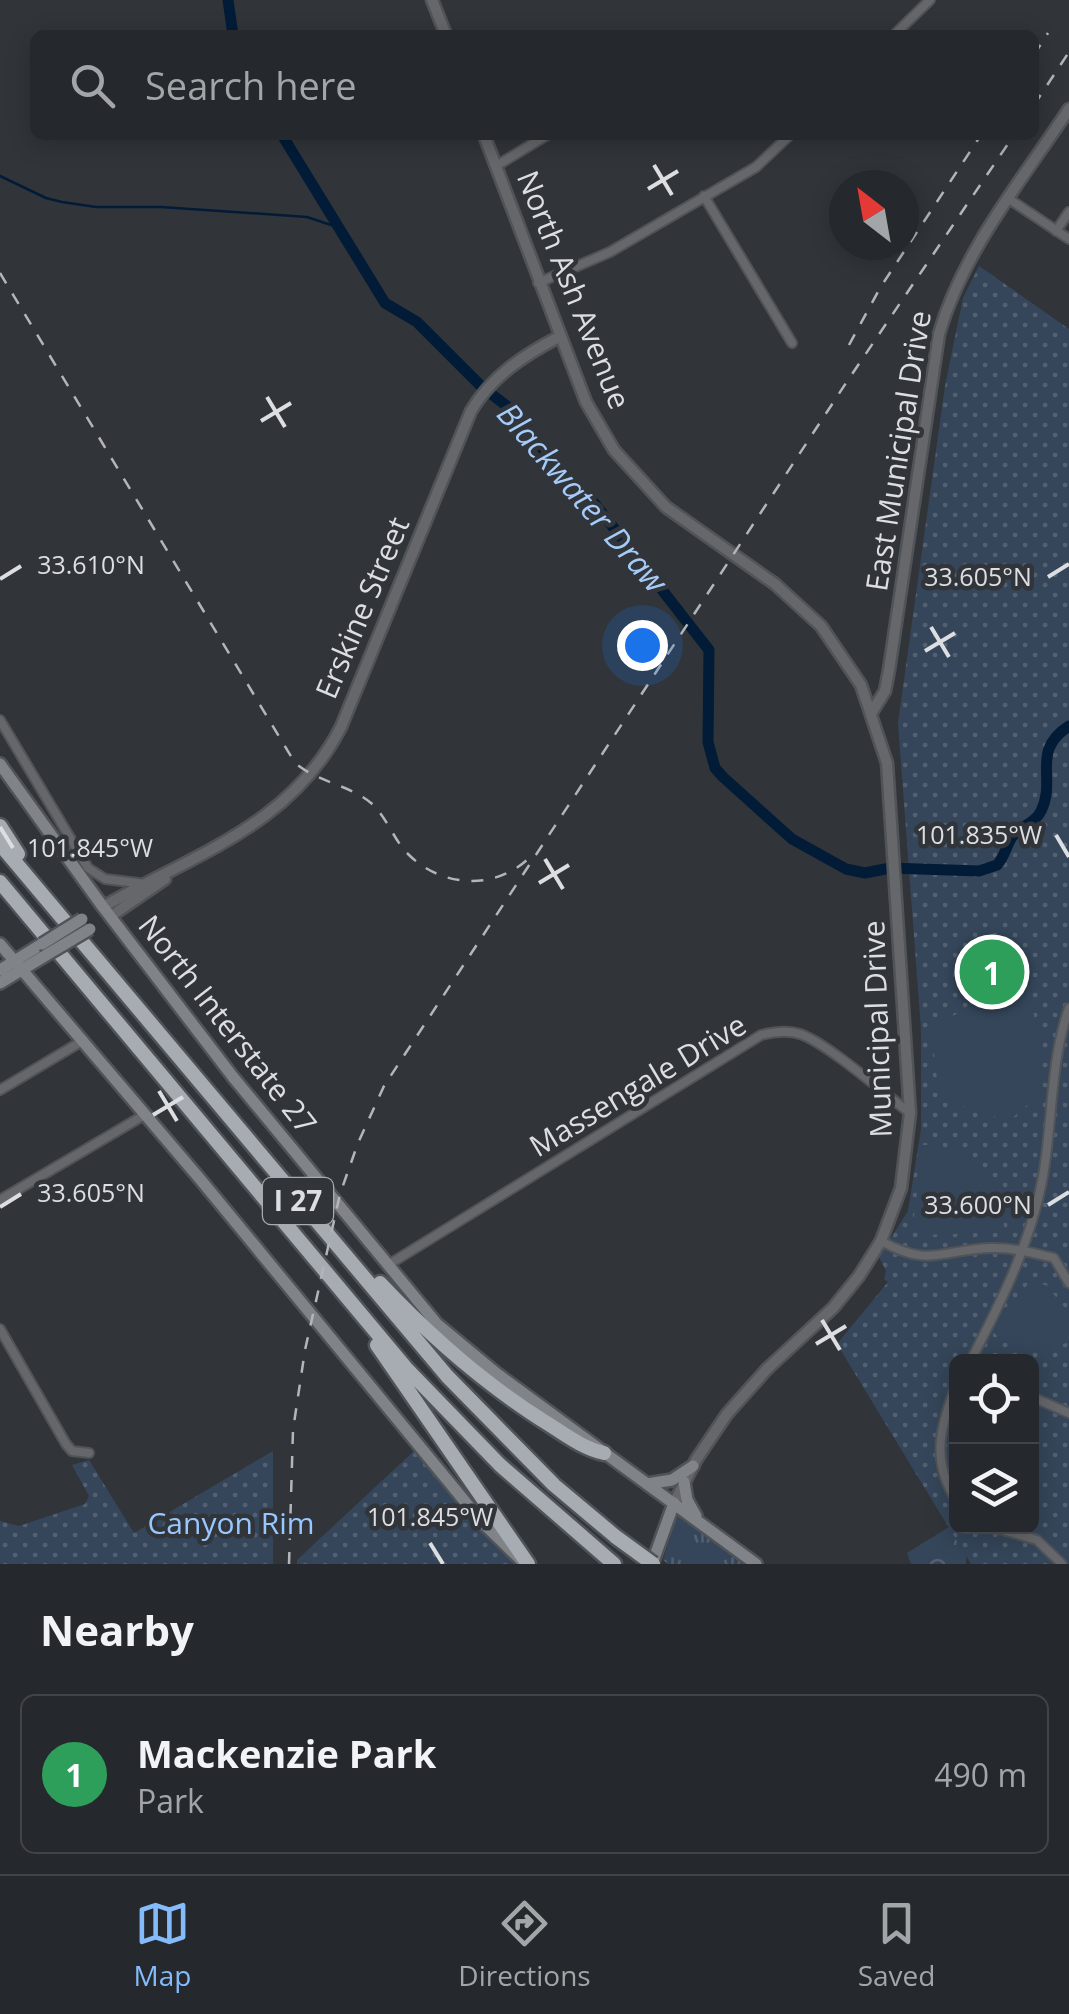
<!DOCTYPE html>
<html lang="en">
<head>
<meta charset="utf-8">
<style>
	body { margin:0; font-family:"Open Sans",sans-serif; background:#2d3034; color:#f1f3f6 }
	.controls { position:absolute; right:30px; bottom:30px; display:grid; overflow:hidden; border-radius:15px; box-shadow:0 5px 25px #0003 }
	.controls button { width:90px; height:90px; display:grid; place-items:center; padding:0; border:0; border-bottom:2px solid #424448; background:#25282c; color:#f1f3f6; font:50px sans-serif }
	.compass { position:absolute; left:829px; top:170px; width:90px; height:90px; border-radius:50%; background:#25282c; box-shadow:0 5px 25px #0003; rotate:329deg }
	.you { position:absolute; left:642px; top:645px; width:35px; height:35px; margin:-25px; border:8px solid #fff; border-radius:50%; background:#1a73e8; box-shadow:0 0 0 15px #1a73e833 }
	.badge { display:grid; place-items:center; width:65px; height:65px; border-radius:50%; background:#84bcfb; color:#fff; font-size:32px; font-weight:700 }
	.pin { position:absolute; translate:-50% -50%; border:5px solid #fff; box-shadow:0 2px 10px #0006 }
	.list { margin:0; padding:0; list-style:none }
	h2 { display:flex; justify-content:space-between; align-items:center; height:130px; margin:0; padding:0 40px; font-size:42px }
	h2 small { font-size:32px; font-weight:400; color:#a3a6a9 }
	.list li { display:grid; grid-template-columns:65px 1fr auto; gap:30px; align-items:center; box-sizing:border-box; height:160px; margin:0 20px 20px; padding:0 20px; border:2px solid #424448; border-radius:15px }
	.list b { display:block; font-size:38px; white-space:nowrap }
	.list p { margin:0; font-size:32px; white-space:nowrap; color:#a3a6a9 }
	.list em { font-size:32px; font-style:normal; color:#a3a6a9 }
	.icon { flex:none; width:55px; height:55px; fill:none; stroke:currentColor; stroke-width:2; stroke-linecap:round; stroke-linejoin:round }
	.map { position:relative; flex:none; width:1069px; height:1564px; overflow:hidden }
	.search { position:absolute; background:#25282c; box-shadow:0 5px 25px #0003; left:30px; right:30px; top:30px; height:110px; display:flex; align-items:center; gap:25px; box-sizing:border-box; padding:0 35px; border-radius:15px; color:#a3a6a9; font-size:38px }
	.sheet { height:310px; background:#25282c }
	nav { display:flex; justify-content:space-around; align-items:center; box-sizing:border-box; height:140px; border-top:2px solid #424448; background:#25282c; font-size:28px; color:#a3a6a9 }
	nav a { display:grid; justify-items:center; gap:5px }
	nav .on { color:#84bcfb }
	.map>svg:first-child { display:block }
</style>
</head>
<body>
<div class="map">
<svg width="1069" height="1564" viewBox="0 0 1069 1564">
	<defs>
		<pattern id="grass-tufts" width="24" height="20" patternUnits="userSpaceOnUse" patternTransform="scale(2.5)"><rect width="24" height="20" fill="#35465a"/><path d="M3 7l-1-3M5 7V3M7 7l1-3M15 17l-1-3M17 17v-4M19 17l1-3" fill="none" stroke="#526071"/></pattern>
		<pattern id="forest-crowns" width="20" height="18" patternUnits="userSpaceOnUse" patternTransform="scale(2.5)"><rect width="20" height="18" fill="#35465a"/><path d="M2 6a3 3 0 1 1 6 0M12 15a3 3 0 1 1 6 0" fill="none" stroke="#526071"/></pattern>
		<pattern id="park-dots" width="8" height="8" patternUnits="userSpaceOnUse" patternTransform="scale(2.5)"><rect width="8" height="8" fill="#35465a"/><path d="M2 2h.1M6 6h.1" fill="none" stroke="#526071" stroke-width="1.8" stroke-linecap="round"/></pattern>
	</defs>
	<rect width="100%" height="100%" fill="#31353a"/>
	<path fill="url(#grass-tufts)" d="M681,1515l67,49h-80l-5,-4 13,-41z"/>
	<path fill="url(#forest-crowns)" d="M949,1527l17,29v8h-55l-4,-11z"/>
	<path fill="url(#park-dots)" fill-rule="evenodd" d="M979,266l90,63v1235h-98l-134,-220 51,-62 -4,-3 2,-8 -7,-14 29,-46 13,-82v-100l-23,-306 47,-337 18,-88zM956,1362h76v164h-76z
		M415,1450l55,66 45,48h-218v-4z
		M273,1451v113h-273v-43l19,5 66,-22 4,-8 -17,-31 17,-5 45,73z"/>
	<path fill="#35465a" d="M1014,987l14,7 10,36 3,63 -30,26c-28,-3 -53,-11 -73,-31l-7,-62z
		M923,1145c51,0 82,37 81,87l-81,3 -10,-9z
		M1027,1285h19l23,28v28c-25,16 -54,12 -75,-8z"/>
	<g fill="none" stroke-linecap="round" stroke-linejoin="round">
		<path stroke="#021c38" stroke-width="2.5" d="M0,176l46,22 16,4 34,5h65l146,10 33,11"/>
		<path stroke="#021c38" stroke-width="11" d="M228,0l5,35
			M282,135l103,168 32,19 65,65
			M490,393l27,21 53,72 25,18 114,146 -1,92 7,26 8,9 69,62 54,30 19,4 25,-5 89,3 18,-6c8,-9 9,-19 15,-28 8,-11 24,-14 29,-26 16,-32 -11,-60 28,-85"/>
		<g stroke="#505358" stroke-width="12">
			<path id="minor" d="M894,35l36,-35
				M496,166l51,-31
				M704,196l88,147
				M1009,199l60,40
				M1056,231l13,-19
				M538,283l72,-31 146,-85 34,-32
				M0,720l88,148 17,11 41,5
				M0,1090l84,-50
				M0,1200l146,-86
				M881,1241c49,27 59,9 109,7 22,-1 43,5 64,10l15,25
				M388,1265l373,-230c12,-3 27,-5 39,-1 27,9 85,60 110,79
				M0,1329l66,115 6,7 17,2
				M970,1362c31,-60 61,-119 73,-186 10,-56 7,-114 26,-168
				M956,1386c-16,41 -25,75 0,114
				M1032,1397l37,16
				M989,1526l48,14 25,24"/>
		</g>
		<g stroke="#505358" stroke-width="15">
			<path id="tertiary" d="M432,0l14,35
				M484,135l102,267 28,48 52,57 109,77 46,42 40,59 26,78 23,350 -9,75 -20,53 -22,35 -26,32 -66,61 -40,45 -31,46 -22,43
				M872,712l13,-21 4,-21 50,-336c24,-83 83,-154 130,-225
				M103,907c90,-53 187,-80 238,-180l130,-316c21,-35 53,-56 88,-74
				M111,916l54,-37"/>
		</g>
		<g stroke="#505358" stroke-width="16">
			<path id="secondary" d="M0,764l103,143 130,170 204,247 59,49 260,191
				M0,944l200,235 281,342 41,40
				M0,970l42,-26
				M0,983l43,-26
				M684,1482l3,18 9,16
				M647,1484l25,-4 21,-14
				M652,1564l22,-61"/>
		</g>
		<g stroke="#505358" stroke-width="19">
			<path id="motorway" d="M0,826l18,28
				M0,844l447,532 107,109 62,52
				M0,882l406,486 94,97 114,99
				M380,1283c50,53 101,98 162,137 20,12 39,28 62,33
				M377,1345l151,219"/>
		</g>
		<use href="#minor" stroke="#65676a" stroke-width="8"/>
		<use href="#tertiary" stroke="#65676a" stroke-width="10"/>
		<use href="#secondary" stroke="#808387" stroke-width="11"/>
		<use href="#motorway" stroke="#a7acb2" stroke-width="14"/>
		<path stroke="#b3b5b9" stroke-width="2.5" stroke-dasharray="12 12" stroke-linecap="butt" d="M1034,55l14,-22
			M1034,105l35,-53
			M0,273l295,490c24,20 53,21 76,40 16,14 22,36 37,51 33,33 85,37 120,5
			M849,345l31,-57 101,-153
			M289,1564l4,-134 12,-80 35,-156 18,-51 26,-57 462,-703 168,-248"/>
		<g stroke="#505358" stroke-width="16" stroke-linecap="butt">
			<path id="secondary-bridge" d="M42,944l40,-25
				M43,957l47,-28"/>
		</g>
		<g stroke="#505358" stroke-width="19" stroke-linecap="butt">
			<path id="motorway-bridge" d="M616,1537l37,27"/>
		</g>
		<use href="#secondary-bridge" stroke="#808387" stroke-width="11"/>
		<use href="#motorway-bridge" stroke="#a7acb2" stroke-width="14"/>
	</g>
	<path fill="none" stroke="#dcdee1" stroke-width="4" d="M654,165l18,30M648,189l30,-18M267,397l18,30M261,421l30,-18M1048,577l21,-13M0,579l21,-13M931,627l18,30M925,651l30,-18M0,827l13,21M1056,835l13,22M545,859l18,30M539,883l30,-18M159,1091l18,30M153,1115l30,-18M1048,1205l21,-13M0,1207l21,-13M822,1320l18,30M816,1344l30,-18M430,1543l13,21"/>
	<g text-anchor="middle" stroke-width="9" stroke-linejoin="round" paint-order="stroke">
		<rect fill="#31353a" stroke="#a9abaf" stroke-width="2.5" x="263" y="1178" width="70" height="46" rx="8"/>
		<g font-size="28" font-weight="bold" fill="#dcdee1">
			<text x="298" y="1211">I 27</text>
		</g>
		<g font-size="30" fill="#dcdee1" stroke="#31353a">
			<text transform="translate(573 290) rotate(68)" y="10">North Ash Avenue</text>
			<text transform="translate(899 451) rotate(-81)" y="10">East Municipal Drive</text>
			<text transform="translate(363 608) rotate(-67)" y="10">Erskine Street</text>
			<text transform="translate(227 1025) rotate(52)" y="10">North Interstate 27</text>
			<text transform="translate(878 1029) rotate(-92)" y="10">Municipal Drive</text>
			<text transform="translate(638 1086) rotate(-31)" y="10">Massengale Drive</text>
		</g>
		<g font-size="30" fill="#97c7fe" stroke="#31353a">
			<text x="231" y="1534">Canyon Rim</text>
		</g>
		<g font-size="32" font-style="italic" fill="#a5cbf8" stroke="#31353a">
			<text transform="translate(582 498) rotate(49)" y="11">Blackwater Draw</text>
		</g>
	</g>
	<g font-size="25" text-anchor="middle" fill="#dcdee1" stroke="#31353a" stroke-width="9" stroke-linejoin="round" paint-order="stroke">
		<text x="91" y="574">33.610°N</text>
		<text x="978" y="586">33.605°N</text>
		<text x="979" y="844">101.835°W</text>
		<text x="90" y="857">101.845°W</text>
		<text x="91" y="1202">33.605°N</text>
		<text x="978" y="1214">33.600°N</text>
		<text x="430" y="1526">101.845°W</text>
	</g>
</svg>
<div class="controls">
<button><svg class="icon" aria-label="locate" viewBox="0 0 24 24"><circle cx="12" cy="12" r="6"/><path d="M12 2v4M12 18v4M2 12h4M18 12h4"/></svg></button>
<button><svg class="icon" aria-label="layers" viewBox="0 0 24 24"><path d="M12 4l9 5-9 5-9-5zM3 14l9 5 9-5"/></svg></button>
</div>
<svg class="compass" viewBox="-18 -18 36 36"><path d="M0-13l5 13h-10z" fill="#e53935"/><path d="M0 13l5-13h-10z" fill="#a3a6a9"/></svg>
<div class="you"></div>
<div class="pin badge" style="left:992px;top:972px;background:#2e9e5b">1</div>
<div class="search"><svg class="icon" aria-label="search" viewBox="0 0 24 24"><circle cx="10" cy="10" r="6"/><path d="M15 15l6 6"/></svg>Search here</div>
</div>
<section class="sheet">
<h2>Nearby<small></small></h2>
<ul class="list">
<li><span class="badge" style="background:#2e9e5b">1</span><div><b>Mackenzie Park</b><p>Park</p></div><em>490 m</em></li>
</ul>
</section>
<nav>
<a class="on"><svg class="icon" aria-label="map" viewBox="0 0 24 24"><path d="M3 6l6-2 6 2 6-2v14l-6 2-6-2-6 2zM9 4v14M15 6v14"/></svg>Map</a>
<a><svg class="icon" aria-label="directions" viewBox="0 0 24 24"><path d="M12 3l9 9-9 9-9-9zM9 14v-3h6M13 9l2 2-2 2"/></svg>Directions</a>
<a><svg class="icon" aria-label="saved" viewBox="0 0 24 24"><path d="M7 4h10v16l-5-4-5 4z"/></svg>Saved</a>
</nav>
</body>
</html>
